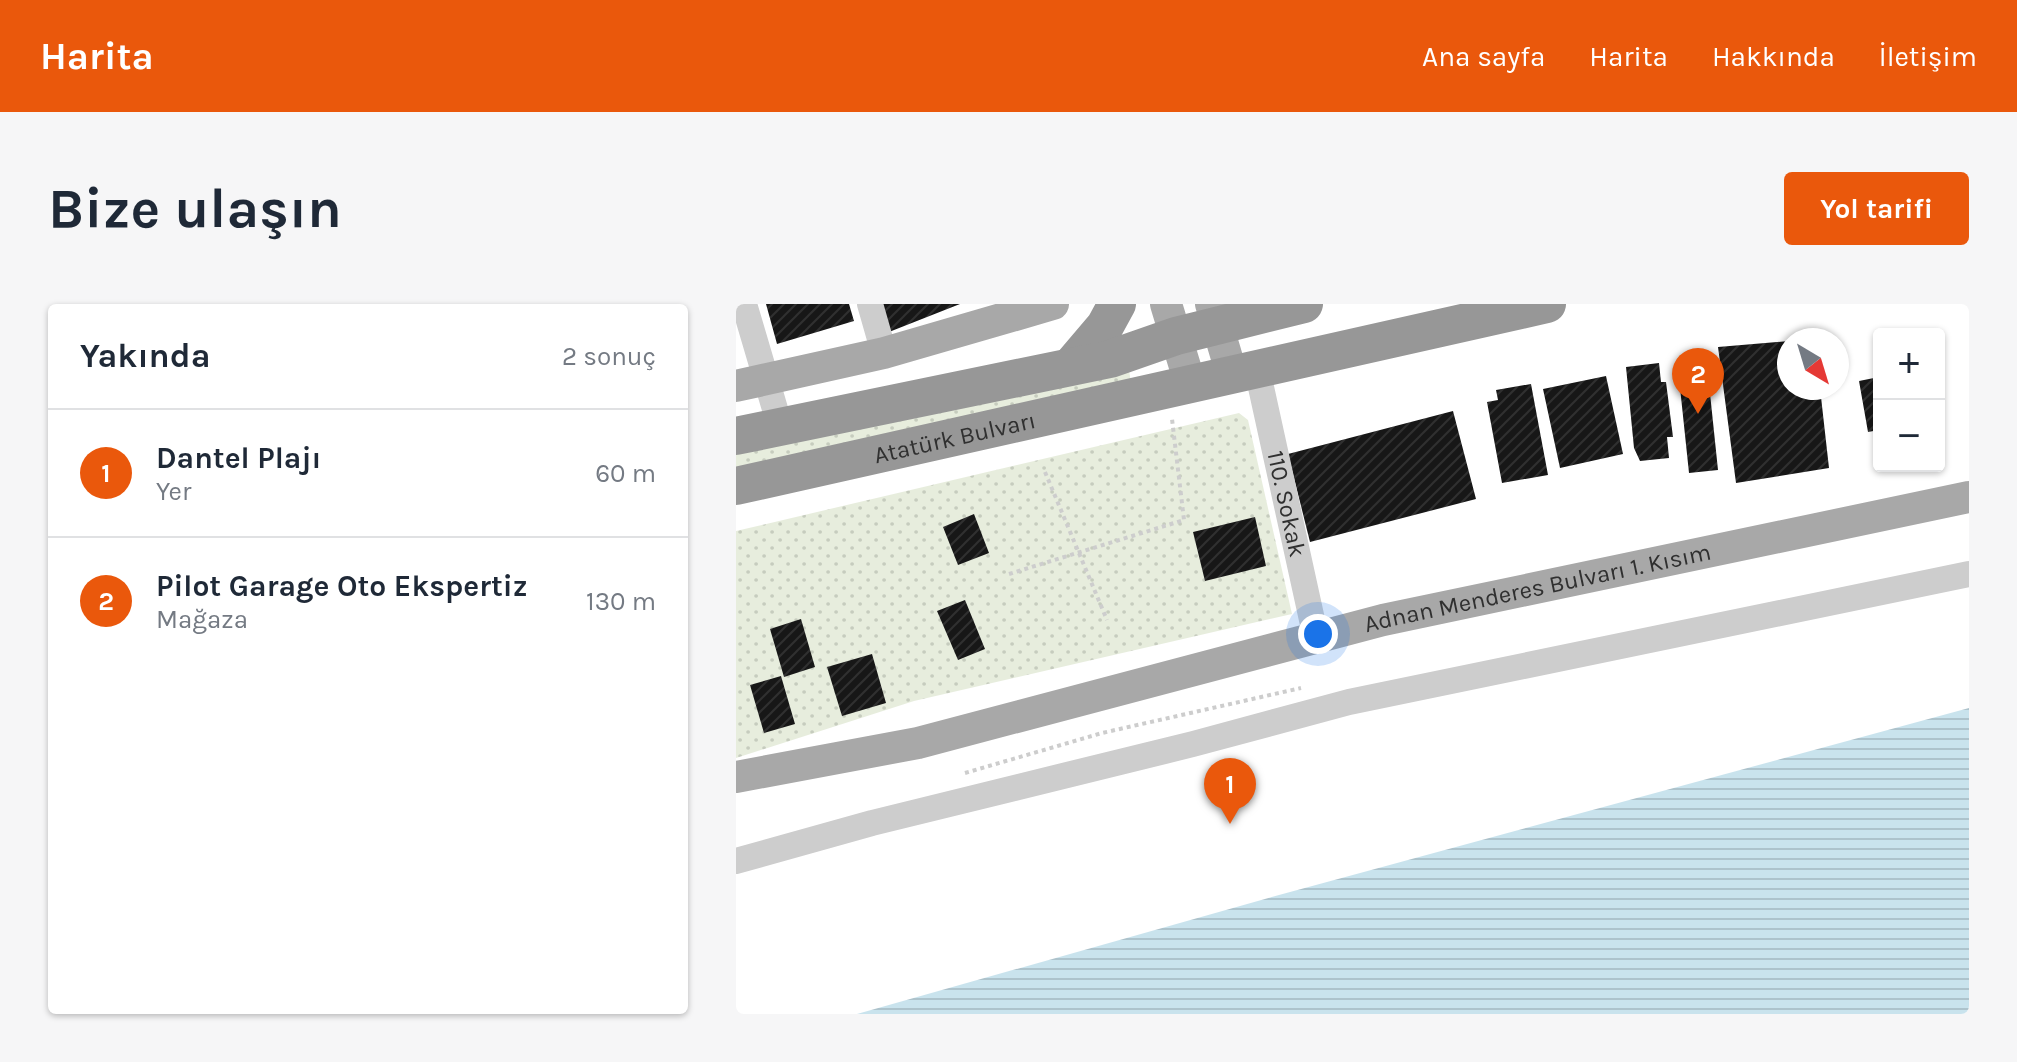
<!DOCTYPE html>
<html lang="tr">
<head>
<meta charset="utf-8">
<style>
	body { margin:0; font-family:Karla,sans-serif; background:#f6f6f7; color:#1f2937 }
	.controls { position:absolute; right:24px; top:24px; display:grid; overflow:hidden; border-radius:8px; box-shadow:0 2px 6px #0004 }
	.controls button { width:72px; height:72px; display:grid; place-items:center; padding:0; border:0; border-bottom:2px solid #e0e1e3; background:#fff; color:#1f2937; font:40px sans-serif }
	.compass { position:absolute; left:1041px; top:24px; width:72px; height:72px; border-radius:50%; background:#fff; box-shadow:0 2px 6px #0004; rotate:142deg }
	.you { position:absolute; left:582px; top:330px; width:28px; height:28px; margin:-20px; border:6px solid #fff; border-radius:50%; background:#1a73e8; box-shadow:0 0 0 12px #1a73e833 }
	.badge { display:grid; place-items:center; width:52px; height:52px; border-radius:50%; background:#ea580c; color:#fff; font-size:26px; font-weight:700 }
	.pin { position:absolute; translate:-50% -66px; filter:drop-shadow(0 2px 4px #0008) }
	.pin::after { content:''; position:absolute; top:42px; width:28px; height:24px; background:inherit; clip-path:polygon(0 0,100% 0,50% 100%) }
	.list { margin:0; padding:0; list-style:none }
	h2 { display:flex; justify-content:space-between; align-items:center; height:104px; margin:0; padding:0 32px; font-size:34px }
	h2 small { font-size:26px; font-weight:400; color:#747a83 }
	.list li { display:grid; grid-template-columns:52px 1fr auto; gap:24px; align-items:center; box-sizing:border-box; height:128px; padding:0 32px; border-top:2px solid #e0e1e3 }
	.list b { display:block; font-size:30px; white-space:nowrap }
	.list p { margin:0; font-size:26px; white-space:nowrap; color:#747a83 }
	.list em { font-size:26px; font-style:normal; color:#747a83 }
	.map { position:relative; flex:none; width:1233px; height:710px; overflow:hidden; border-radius:8px }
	header { display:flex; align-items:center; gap:48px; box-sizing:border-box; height:112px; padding:0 40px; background:#ea580c; color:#fff }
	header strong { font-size:38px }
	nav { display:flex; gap:44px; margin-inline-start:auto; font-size:28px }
	.intro { display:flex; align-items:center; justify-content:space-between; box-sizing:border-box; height:192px; padding:0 48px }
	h1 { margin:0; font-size:56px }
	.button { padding:20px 36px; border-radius:8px; background:#ea580c; color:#fff; font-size:28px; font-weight:700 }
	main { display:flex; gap:48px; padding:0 48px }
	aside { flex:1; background:#fff; border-radius:8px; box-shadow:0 2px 6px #0004 }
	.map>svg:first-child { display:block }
</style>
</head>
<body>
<header>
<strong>Harita</strong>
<nav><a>Ana sayfa</a><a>Harita</a><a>Hakkında</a><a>İletişim</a></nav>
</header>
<div class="intro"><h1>Bize ulaşın</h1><a class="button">Yol tarifi</a></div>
<main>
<aside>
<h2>Yakında<small>2 sonuç</small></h2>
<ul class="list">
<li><span class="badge">1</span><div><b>Dantel Plajı</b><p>Yer</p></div><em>60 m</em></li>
<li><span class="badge">2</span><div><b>Pilot Garage Oto Ekspertiz</b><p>Mağaza</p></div><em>130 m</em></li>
</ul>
</aside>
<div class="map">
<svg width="1233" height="710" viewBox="0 0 1233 710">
	<defs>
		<pattern id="grass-dots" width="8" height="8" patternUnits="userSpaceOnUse" patternTransform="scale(2)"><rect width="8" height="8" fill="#e7eddd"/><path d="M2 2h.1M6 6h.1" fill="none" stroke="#c6ccbe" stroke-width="1.8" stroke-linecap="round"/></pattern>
		<pattern id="water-rules" width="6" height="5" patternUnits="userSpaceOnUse" patternTransform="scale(2)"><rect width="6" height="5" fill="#c9e3ed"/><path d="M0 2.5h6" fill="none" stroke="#adc3cc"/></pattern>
		<pattern id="building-hatch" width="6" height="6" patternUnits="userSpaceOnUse" patternTransform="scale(2)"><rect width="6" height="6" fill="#171717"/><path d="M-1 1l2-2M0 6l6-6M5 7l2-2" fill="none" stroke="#303030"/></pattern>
	</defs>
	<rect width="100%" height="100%" fill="#fff"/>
	<path fill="url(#grass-dots)" d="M388,39l8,44 -396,87v-20z
		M503,109l9,7 44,194 -378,87 -178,57v-227z"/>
	<path fill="url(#water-rules)" d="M1233,404v306h-1112l422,-119z"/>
	<path fill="url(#building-hatch)" d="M30,0h83l5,17 -77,23z
		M142,0h82l-71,28z
		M1053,37v47h31l9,80 -93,15 -18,-136z
		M970,51l12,115 -29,3 -12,-114z
		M923,59l2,19h5l7,55h-6l2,21 -29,3 -6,-13 -8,-81z
		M870,72l17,78 -63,14 -17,-79z
		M1143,73v53l-11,2 -9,-51z
		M795,80l17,91 -46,8 -15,-81 11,-2 -2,-10z
		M717,107l23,88 -166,43 -22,-88z
		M238,210l15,39 -31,12 -15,-38z
		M519,213l11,49 -61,15 -12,-49z
		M229,296l20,49 -27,11 -21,-49z
		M65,315l14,48 -31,10 -14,-48z
		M136,350l14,49 -44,13 -15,-49z
		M45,372l14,48 -31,9 -14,-48z"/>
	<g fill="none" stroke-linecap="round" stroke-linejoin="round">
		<path stroke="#cdcdcd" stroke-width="4" stroke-dasharray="4 4" stroke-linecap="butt" d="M309,168l62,148
			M273,270l175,-54 -12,-101
			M229,469l137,-40 199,-45"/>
		<g stroke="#cdcdcd" stroke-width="26">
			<path d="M8,0l36,122"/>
			<path d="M134,0l14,49"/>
			<path id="s1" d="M521,65l59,269"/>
			<path d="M0,557l136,-38 321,-79 156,-42 620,-128"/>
		</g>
		<g stroke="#a8a8a8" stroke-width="32">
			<path d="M430,0l24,79"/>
			<path d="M475,0l21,71"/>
			<path d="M0,82l148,-33 169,-49"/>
			<path id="s2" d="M0,473l182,-34 465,-123 586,-123"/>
		</g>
		<g stroke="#979797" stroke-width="38">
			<path d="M335,62l34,-40 12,-22"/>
			<path d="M0,132l374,-77 66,-23 128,-32"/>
			<path id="s3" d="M0,182c271,-59 541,-121 811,-182"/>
		</g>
	</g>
	<g text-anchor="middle" stroke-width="8" stroke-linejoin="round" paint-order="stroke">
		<g font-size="24" fill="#303030" stroke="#fff">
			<text dy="8" stroke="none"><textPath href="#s3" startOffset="224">Atatürk Bulvarı</textPath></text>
			<text dy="8" stroke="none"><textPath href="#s1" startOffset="138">110. Sokak</textPath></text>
			<text dy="8" stroke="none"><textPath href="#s2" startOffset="824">Adnan Menderes Bulvarı 1. Kısım</textPath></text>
		</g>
	</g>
</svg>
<div class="controls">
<button>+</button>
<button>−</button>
</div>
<svg class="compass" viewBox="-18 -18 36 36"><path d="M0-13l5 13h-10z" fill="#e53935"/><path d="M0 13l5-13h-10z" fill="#747a83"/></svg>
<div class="you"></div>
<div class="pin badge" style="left:494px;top:520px">1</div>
<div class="pin badge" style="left:962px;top:110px">2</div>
</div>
</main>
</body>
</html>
